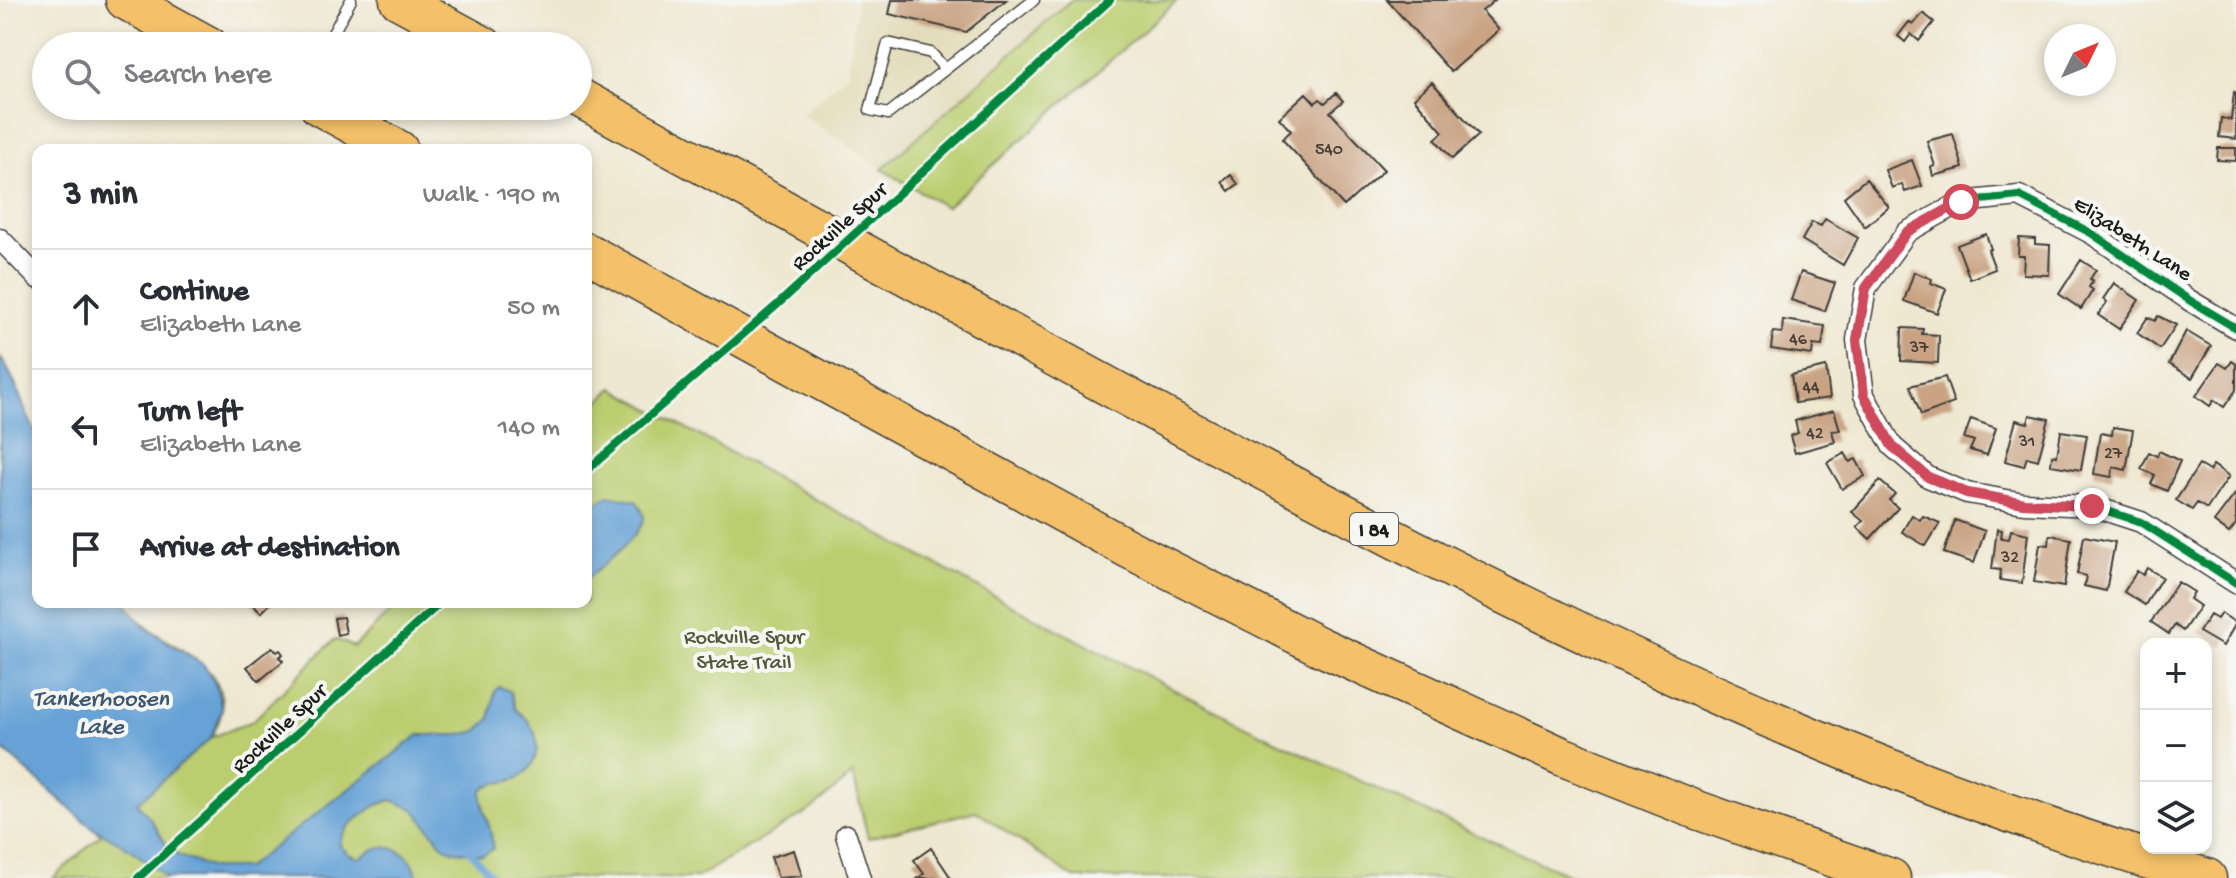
<!DOCTYPE html>
<html lang="en">
<head>
<meta charset="utf-8">
<style>
	body { margin:0; font-family:"Gochi Hand",sans-serif; background:#f7f7f7; color:#2b2b33 }
	.controls { position:absolute; right:24px; bottom:24px; display:grid; overflow:hidden; border-radius:16px; box-shadow:0 4px 12px #0003 }
	.controls button { width:72px; height:72px; display:grid; place-items:center; padding:0; border:0; border-bottom:2px solid #e1e1e2; background:#fff; color:#2b2b33; font:40px sans-serif }
	.compass { position:absolute; left:2044px; top:24px; width:72px; height:72px; border-radius:50%; background:#fff; box-shadow:0 4px 12px #0003; rotate:47deg }
	.stop { position:absolute; width:24px; height:24px; margin:-18px; border:6px solid #d1495b; border-radius:50%; background:#fff }
	.stop.end { background:#d1495b; border-color:#fff; box-shadow:0 2px 8px #0008 }
	.list { margin:0; padding:0; list-style:none }
	h2 { display:flex; justify-content:space-between; align-items:center; height:104px; margin:0; padding:0 32px; font-size:34px }
	h2 small { font-size:26px; font-weight:400; color:#7c7c81 }
	.list li { display:grid; grid-template-columns:52px 1fr auto; gap:24px; align-items:center; box-sizing:border-box; height:120px; padding:0 32px; border-top:2px solid #e1e1e2 }
	.list b { display:block; font-size:30px; white-space:nowrap }
	.list p { margin:0; font-size:26px; white-space:nowrap; color:#7c7c81 }
	.list em { font-size:26px; font-style:normal; color:#7c7c81 }
	.icon { flex:none; width:44px; height:44px; fill:none; stroke:currentColor; stroke-width:2; stroke-linecap:round; stroke-linejoin:round }
	.map { position:relative; flex:none; width:2236px; height:878px; overflow:hidden }
	.search { position:absolute; background:#fff; box-shadow:0 4px 12px #0003; left:32px; top:32px; width:560px; height:88px; display:flex; align-items:center; gap:20px; box-sizing:border-box; padding:0 28px; border-radius:44px; color:#7c7c81; font-size:30px }
	.panel { position:absolute; background:#fff; box-shadow:0 4px 12px #0003; left:32px; top:144px; width:560px; height:464px; border-radius:16px }
	.map>svg:first-child { display:block }
</style>
</head>
<body>
<div class="map">
<svg width="2236" height="878" viewBox="0 0 2236 878">
	<rect width="100%" height="100%" fill="#f6f6f2"/>
	<filter id="ink" filterUnits="userSpaceOnUse"><feTurbulence type="fractalNoise" baseFrequency=".0125" numOctaves="2"/><feDisplacementMap in="SourceGraphic" scale="16" xChannelSelector="R" yChannelSelector="G"/><feConvolveMatrix kernelMatrix="1 2 1 2 8 2 1 2 1" color-interpolation-filters="sRGB"/></filter>
	<filter id="wash" filterUnits="userSpaceOnUse"><feTurbulence type="fractalNoise" baseFrequency=".006" numOctaves="4" result="noise"/><feDisplacementMap in="SourceGraphic" scale="32" xChannelSelector="R" yChannelSelector="G"/><feGaussianBlur stdDeviation="1.8" result="paint"/><feColorMatrix in="noise" values="0 0 0 0 0 0 0 0 0 0 0 0 0 0 0 0 0 1.4 0 .05"/><feComposite in="paint" operator="in"/></filter>
	<g filter="url(#wash)">
		<rect width="100%" height="100%" fill="#efe8d1"/>
		<path fill="#e3dbba" d="M857,0h214l-189,169 -80,-55 46,-40z"/>
		<path fill="#bccd70" stroke="#6c7446" stroke-width="2" d="M1071,0h107l-232,207 -64,-38z
			M0,357c18,25 23,55 38,80v165h88c21,44 98,49 96,106 0,11 -7,20 -10,29l41,-16 82,-82 19,8 46,-45h186v-187l27,-27c316,174 631,350 964,490h-503l-98,-67 -108,27 -15,-64 -41,35 -116,69h-643l48,-43 -101,-88z"/>
		<path fill="#66a2d6" stroke="#415f79" stroke-width="2" d="M0,357c18,25 23,55 38,80v165h88l17,24 61,39 12,20 6,24 -11,29 -74,65 13,15 16,26 13,12 33,12h34l173,-133h41l17,-4 13,-12 5,-28 4,-4 11,4c3,6 3,12 6,18 4,5 10,8 13,13 13,19 10,45 -11,56 -12,6 -27,3 -36,12 -2,21 11,37 11,59l-10,6 -28,-4 -11,-4 -30,-38 -22,-9c-18,4 -51,26 -52,45l8,9 11,4c6,-3 13,-9 19,-10 21,-3 38,10 39,30h-250l-34,-27 -43,-25 -90,-79z
			M608,495l28,6c4,5 8,11 8,17 -1,16 -46,51 -58,62v-69z"/>
		<g fill="none" stroke-linecap="round" stroke-linejoin="round">
			<path stroke="#66a2d6" stroke-width="6" d="M467,848l27,30"/>
		</g>
		<g id="blocks">
			<path fill="#c9a383" d="M892,0h114l-40,32 -77,-18z
				M1387,0h108l-13,11 17,19 -48,42z
				M1923,13l11,9 -15,19 -8,-7 -6,8 -7,-6 11,-14 4,3z
				M1432,82l47,53 -27,24 -17,-20 8,-7 -29,-34z
				M2234,92l2,1v46l-17,-2 2,-19 10,2z
				M1306,93l9,10 5,-4 5,4 11,-10 7,8 -13,11 54,58 -40,36 -62,-67 9,-8 -12,-13z
				M1953,134l10,34 -30,8 -2,-9 4,-1 -8,-25z
				M2218,148h18v13l-19,-1z
				M1912,160l10,26 -17,6 -3,-8 -10,4 -7,-18z
				M1231,175l7,9 -9,7 -7,-9z
				M1866,179l23,28 -24,20 -21,-30z
				M1825,219l33,19 -15,27 -41,-25 10,-18 9,4z
				M1986,234l5,15 -3,1 7,19 -25,10 -13,-34z
				M2019,238l16,1v5l15,1 -1,30 -26,-1 1,-18h-6z
				M2081,260l15,10 -6,9 3,2 -4,6 4,3 -12,19 -22,-15z
				M1801,272l34,11 -10,28 -34,-11z
				M1914,272l18,7 -1,4 15,6 -9,24 -33,-12z
				M2114,283l25,17 -20,29 -21,-14 9,-13 -4,-3z
				M2158,316l18,9 -16,24 -23,-16 11,-16 7,4z
				M1783,320l42,6 -3,20 -9,-1 -1,10 -41,-6 2,-17 9,1z
				M1902,328l21,1 -1,5 17,1 -1,28 -37,-2z
				M2186,331l25,15 -19,32 -23,-14z
				M2232,361l4,3v26l-12,17 -10,-7 -4,6 -14,-10 23,-33 8,5z
				M1826,367l4,31 -35,5 -4,-28z
				M1945,377l9,26 -33,12 -11,-29z
				M1834,410l6,20 -8,1 3,11 -40,11 -5,-17 8,-3 -3,-12z
				M2030,415l19,4 -11,41 -11,-3 -3,9 -19,-5 11,-41 12,3z
				M1971,419l25,9 -9,27 -17,-5 4,-9 -10,-3z
				M2113,427l20,3 -7,40 -13,-3 -1,10 -18,-3 6,-41 12,2z
				M2061,431l26,4 -6,35 -30,-5 1,-10 5,1z
				M2159,451l21,10 -13,30 -16,-7 4,-9 -14,-6 8,-17 8,4z
				M1845,453l5,9 6,-3 9,17 -23,13 -15,-26z
				M2199,465l10,6 4,-6 16,11 -22,33 -10,-6 -5,7 -16,-10z
				M1880,481l15,13 -6,6 9,8 -28,31 -13,-12 6,-6 -11,-9z
				M2236,493v31l-7,9 -15,-11z
				M1912,515l8,5 3,-4 17,7 -14,23 -24,-14z
				M1955,520l30,11 -11,32 -30,-10z
				M1997,529l5,1 -1,8 8,1 2,-9 17,4 -6,49 -22,-3 1,-10 -9,-1z
				M2050,535l21,4 -7,48 -30,-5 6,-38 9,1z
				M2084,536l31,6 -9,49 -22,-5 2,-10 -9,-2z
				M2147,568l15,9 -17,28 -21,-13 13,-21 6,4z
				M2178,582l16,10 -4,7 10,7 -17,25 -8,-6 -6,9 -18,-12z
				M250,602h22l-11,11z
				M2221,613l15,10 -13,23 -24,-14 11,-17 7,4z
				M343,617l3,16 -9,2 -3,-17z
				M272,647l5,5 3,-2 3,4 -4,3 4,4 -24,20 -12,-14z
				M931,848l20,30h-33l6,-4 -10,-14z
				M794,850l8,26 -24,2 -7,-21z"/>
		</g>
	</g>
	<g filter="url(#ink)">
		<use href="#blocks" fill-opacity="0" stroke="#3c3b37" stroke-width="2"/>
		<g fill="none" stroke-linecap="round" stroke-linejoin="round">
			<g stroke="#3c3b37" stroke-width="13">
				<path id="lane" d="M326,46l25,-46
					M945,69l-14,-16 -43,-10 -18,67 18,4 146,-114"/>
			</g>
			<g stroke="#3c3b37" stroke-width="23">
				<path id="street" d="M0,239l38,39
					M2236,328l-47,-28 -98,-67 -72,-37 -58,6 -54,30 -41,56 -9,52 7,55 28,51 36,31 39,16 57,10 68,3 49,16 95,61
					M846,835l14,43"/>
			</g>
			<g stroke="#3c3b37" stroke-width="41">
				<path id="highway" d="M125,0l84,46
					M399,0l85,46
					M578,97c165,90 330,180 495,270 245,134 491,266 749,374 126,53 255,97 385,137
					M319,106l80,44
					M586,252l543,297 190,97 242,110 133,53 197,69"/>
			</g>
			<use href="#lane" stroke="#fff" stroke-width="10"/>
			<use href="#street" stroke="#fff" stroke-width="20"/>
			<use href="#highway" stroke="#f4c16a" stroke-width="38"/>
			<g stroke="#f6f6f2" stroke-width="13">
				<path id="cycleway" d="M2236,328l-47,-28 -98,-67 -72,-37 -58,6 -54,30 -41,56 -9,52 7,55 28,51 36,31 39,16 57,10 68,3 49,16 95,61
					M586,471l191,-166 333,-305
					M138,878l303,-276"/>
			</g>
			<use href="#cycleway" stroke="#00873e" stroke-width="8"/>
		</g>
	</g>
	<g fill="none" stroke-linecap="round" stroke-linejoin="round" filter="url(#ink)">
		<path stroke="#d1495b" stroke-width="10" d="M1961,202l-54,30 -41,56 -9,52 7,55 28,51 36,31 39,16 57,10 68,3"/>
	</g>
	<g text-anchor="middle" stroke-width="8" stroke-linejoin="round" paint-order="stroke">
		<g font-size="18" fill="#473e36">
			<text x="1329" y="154">540</text>
			<text x="1798" y="344">46</text>
			<text x="1919" y="352">37</text>
			<text x="1811" y="392">44</text>
			<text x="1815" y="438">42</text>
			<text x="2027" y="446">31</text>
			<text x="2113" y="458">27</text>
			<text x="2010" y="562">32</text>
		</g>
		<rect fill="#f6f6f2" stroke="#5d5d5c" stroke-width="2" x="1350" y="513" width="48" height="32" rx="6"/>
		<g font-size="20" font-weight="bold" fill="#1c1c1c">
			<text x="1374" y="536">I 84</text>
		</g>
		<g font-size="22" fill="#1c1c1c" stroke="#f6f6f2">
			<text transform="translate(838 225) rotate(-42)" y="8">Rockville Spur</text>
			<text transform="translate(2134 237) rotate(33)" y="8">Elizabeth Lane</text>
			<text transform="translate(278 727) rotate(-43)" y="8">Rockville Spur</text>
		</g>
		<g font-size="22" fill="#545a39" stroke="#f6f6f2">
			<text x="744" y="643">Rockville Spur<tspan x="744" dy="25">State Trail</tspan></text>
		</g>
		<g font-size="24" font-style="italic" fill="#3d5870" stroke="#f6f6f2">
			<text x="101" y="705">Tankerhoosen<tspan x="101" dy="28">Lake</tspan></text>
		</g>
	</g>
</svg>
<div class="controls">
<button>+</button>
<button>−</button>
<button><svg class="icon" aria-label="layers" viewBox="0 0 24 24"><path d="M12 4l9 5-9 5-9-5zM3 14l9 5 9-5"/></svg></button>
</div>
<svg class="compass" viewBox="-18 -18 36 36"><path d="M0-13l5 13h-10z" fill="#e53935"/><path d="M0 13l5-13h-10z" fill="#7c7c81"/></svg>
<div class="stop" style="left:1961px;top:202px"></div>
<div class="stop end" style="left:2092px;top:506px"></div>
<div class="search"><svg class="icon" aria-label="search" viewBox="0 0 24 24"><circle cx="10" cy="10" r="6"/><path d="M15 15l6 6"/></svg>Search here</div>
<section class="panel">
<h2>3 min<small>Walk · 190 m</small></h2>
<ul class="list">
<li><svg class="icon" aria-label="ahead" viewBox="0 0 24 24"><path d="M12 20V5M6 11l6-6 6 6"/></svg><div><b>Continue</b><p>Elizabeth Lane</p></div><em>50 m</em></li>
<li><svg class="icon" aria-label="left" viewBox="0 0 24 24"><path d="M17 20v-9H6M10 6l-5 5 5 5"/></svg><div><b>Turn left</b><p>Elizabeth Lane</p></div><em>140 m</em></li>
<li><svg class="icon" aria-label="arrive" viewBox="0 0 24 24"><path d="M6 21V4h12l-3 4 3 4H6"/></svg><div><b>Arrive at destination</b></div></li>
</ul>
</section>
</div>
</body>
</html>
